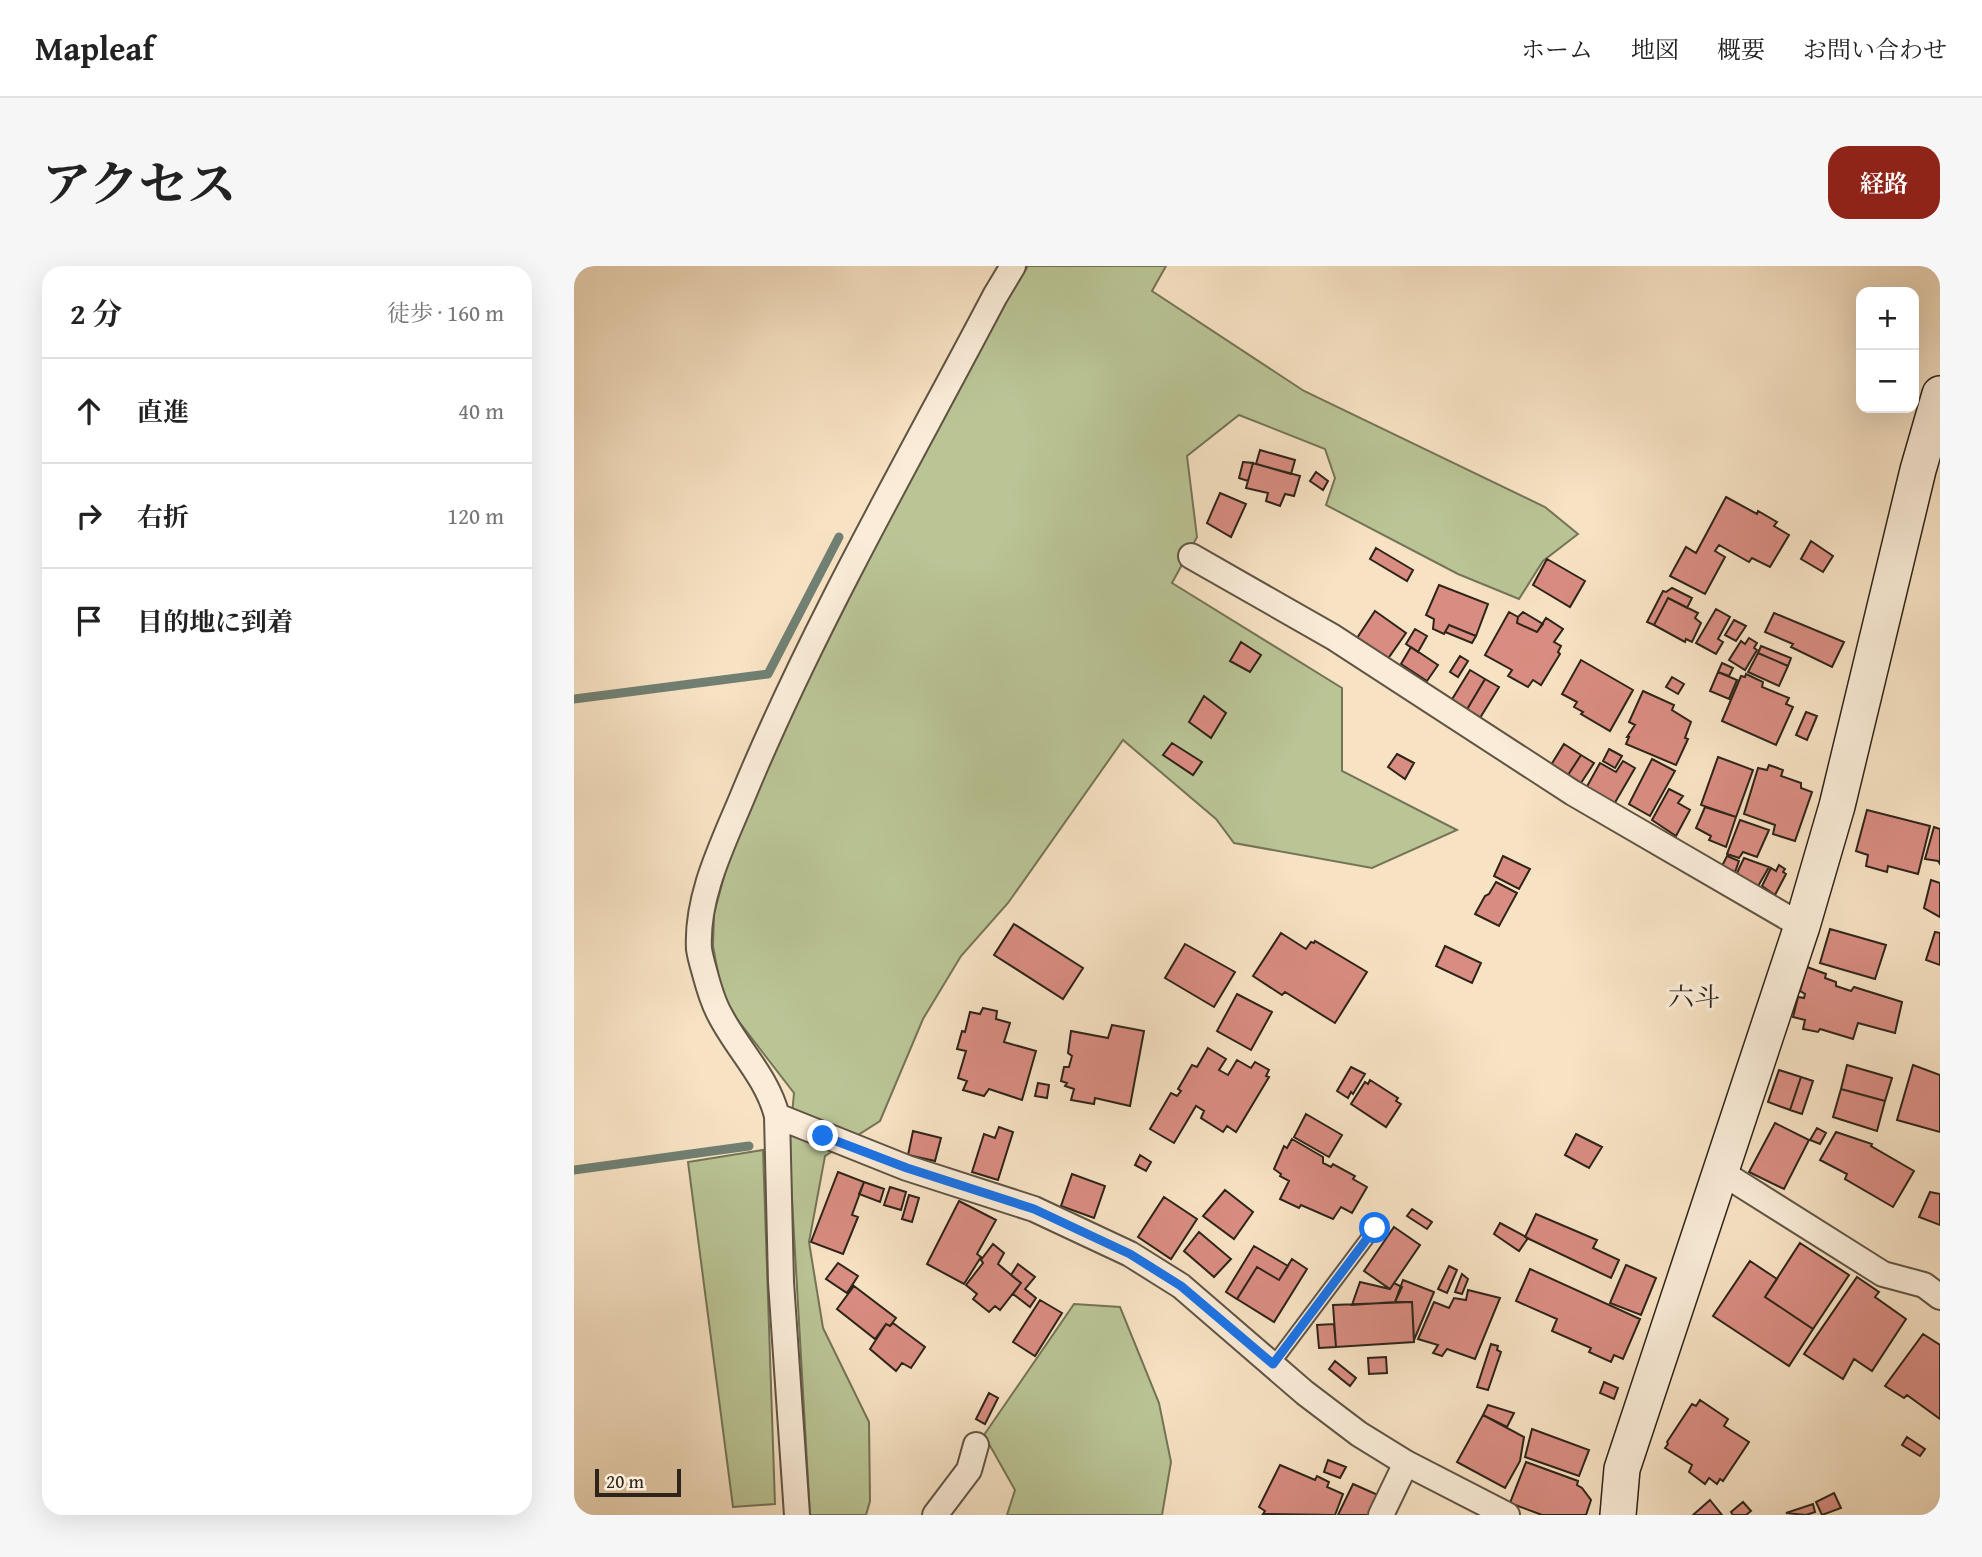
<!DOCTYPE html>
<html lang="ja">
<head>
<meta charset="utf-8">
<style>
	body { margin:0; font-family:"Gentium Book Plus","Noto Serif JP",serif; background:#f6f6f6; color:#222 }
	.controls { position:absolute; right:21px; top:21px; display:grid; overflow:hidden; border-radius:14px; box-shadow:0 7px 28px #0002 }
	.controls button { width:63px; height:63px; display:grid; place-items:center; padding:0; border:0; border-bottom:2px solid #e0e0e0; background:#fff; color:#222; font:35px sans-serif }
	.scale { position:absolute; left:21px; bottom:18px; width:86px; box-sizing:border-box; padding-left:7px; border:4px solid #2e2419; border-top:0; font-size:19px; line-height:24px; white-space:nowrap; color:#2e2419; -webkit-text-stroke:5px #faecd8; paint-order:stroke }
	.stop { position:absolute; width:21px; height:21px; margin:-16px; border:5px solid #1a73e8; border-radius:50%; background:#fff }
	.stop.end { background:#1a73e8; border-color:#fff; box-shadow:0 2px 7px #0008 }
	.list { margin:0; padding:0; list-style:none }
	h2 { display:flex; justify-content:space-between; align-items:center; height:91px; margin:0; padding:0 28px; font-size:30px }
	h2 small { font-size:23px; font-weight:400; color:#767676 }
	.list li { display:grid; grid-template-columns:46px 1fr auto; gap:21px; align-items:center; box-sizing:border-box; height:105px; padding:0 28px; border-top:2px solid #e0e0e0 }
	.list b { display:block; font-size:26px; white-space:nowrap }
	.list em { font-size:23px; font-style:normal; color:#767676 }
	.icon { flex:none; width:38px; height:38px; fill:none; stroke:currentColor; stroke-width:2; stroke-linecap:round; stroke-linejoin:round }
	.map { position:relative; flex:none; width:1366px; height:1249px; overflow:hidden; border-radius:21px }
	header { display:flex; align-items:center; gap:42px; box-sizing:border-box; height:98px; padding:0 35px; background:#fff; border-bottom:2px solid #e0e0e0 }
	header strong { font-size:33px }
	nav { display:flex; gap:38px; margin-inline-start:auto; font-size:24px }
	.intro { display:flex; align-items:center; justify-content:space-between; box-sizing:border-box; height:168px; padding:0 42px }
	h1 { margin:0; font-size:49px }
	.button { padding:18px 32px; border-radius:21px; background:#8f2418; color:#fff; font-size:24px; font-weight:700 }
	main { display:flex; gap:42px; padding:0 42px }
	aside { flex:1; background:#fff; border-radius:21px; box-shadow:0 7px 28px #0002 }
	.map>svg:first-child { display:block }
</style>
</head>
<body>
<header>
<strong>Mapleaf</strong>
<nav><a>ホーム</a><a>地図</a><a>概要</a><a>お問い合わせ</a></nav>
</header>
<div class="intro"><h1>アクセス</h1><a class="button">経路</a></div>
<main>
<aside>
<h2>2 分<small>徒歩 · 160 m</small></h2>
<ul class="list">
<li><svg class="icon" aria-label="ahead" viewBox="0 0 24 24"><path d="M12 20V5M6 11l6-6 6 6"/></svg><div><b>直進</b></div><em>40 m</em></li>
<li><svg class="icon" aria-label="right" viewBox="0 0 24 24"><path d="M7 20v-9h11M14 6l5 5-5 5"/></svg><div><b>右折</b></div><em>120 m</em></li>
<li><svg class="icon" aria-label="arrive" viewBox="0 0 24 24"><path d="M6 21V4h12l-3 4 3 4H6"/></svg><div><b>目的地に到着</b></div></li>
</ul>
</aside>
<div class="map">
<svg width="1366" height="1249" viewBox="0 0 1366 1249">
	<rect width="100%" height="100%" fill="#f7e2c3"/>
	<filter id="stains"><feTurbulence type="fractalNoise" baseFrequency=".00286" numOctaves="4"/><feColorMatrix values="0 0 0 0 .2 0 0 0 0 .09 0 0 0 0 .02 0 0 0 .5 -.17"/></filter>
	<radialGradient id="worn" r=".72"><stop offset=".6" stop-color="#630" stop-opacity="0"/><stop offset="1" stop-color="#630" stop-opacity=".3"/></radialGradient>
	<path fill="#bac495" stroke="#747457" stroke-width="2" d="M454,0h138l-14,25 152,100 241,116 33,27 -35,27 -24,38 -61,-25 -132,-69 9,-27 -10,-29 -86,-34 -52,41 10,81 -25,46 170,105v83l115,59 -85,38 -138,-25 -18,-24 -93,-79 -115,163 -47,53 -38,63 -43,102 -55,35 -16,86 14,86 46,94 1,79 -4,14h-56l-21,-368 5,-54 -71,-92 -10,-55 1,-33 18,-65 74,-164 117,-232 87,-158z
		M189,884l12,354 -42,3 -45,-345z
		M500,1038l46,3 39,96 12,59 -9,53h-155l8,-25 -31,-55z"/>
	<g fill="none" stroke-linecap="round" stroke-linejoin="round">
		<path stroke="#718073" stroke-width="9" d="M0,433l194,-25 71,-137
			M0,904l175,-24"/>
	</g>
	<path fill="#d98c81" stroke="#2e2419" stroke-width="2" d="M686,184l35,10 -4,14 -35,-10z
		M669,196l10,1 -5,18 -9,-3z
		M679,197l47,13 -6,20 -9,-2 -5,12 -14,-5 2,-8 -22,-5z
		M742,206l12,9 -5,9 -13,-9z
		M646,227l26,11 -15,33 -24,-14z
		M1152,231l31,17 1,-3 19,11 -3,4 15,9 -19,32 -18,-9 -3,4 -30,-17 -4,6 10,6 -20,37 -35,-18 16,-29 10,6z
		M1237,275l22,15 -10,16 -22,-13z
		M802,282l37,22 -6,11 -37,-22z
		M973,293l38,22 -15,26 -37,-22z
		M865,319l49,19 -12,32 -27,-11 -5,9 -11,-5 1,-10 -8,-4z
		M1098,322l20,10 -5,10 -19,-10 -14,27 -7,-3 16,-31 3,1z
		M1094,332l30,15 -3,5 6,5 -9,19 -6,-3 -1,3 -31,-17z
		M1142,343l14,8 -12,22 5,3 -7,12 -20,-11z
		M801,345l31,22 -19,27 -30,-22z
		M935,346l9,5 -1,6 20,9 9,-14 17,11 -9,13 7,4 -3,6 2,2 -19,31 -8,-5 -5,7 -20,-11 4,-6 -27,-15z
		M949,346l20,12 -6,8 -20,-9 1,-6z
		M1200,347l70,29 -12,25 -41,-20 2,-3 -28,-12z
		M1160,354l12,6 -10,15 -11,-6z
		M875,359l27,11 -4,7 -27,-11z
		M841,363l12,7 -9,16 -12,-8z
		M1175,372l8,5 -3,5 3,2 -12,20 -16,-10 12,-19 4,3z
		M667,376l20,13 -11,17 -20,-11z
		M1187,380l30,12 -3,8 -30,-13z
		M837,381l27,18 -11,16 -26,-17z
		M1184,387l30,13 -9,20 -31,-14z
		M886,390l8,5 -10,16 -8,-5z
		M1007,394l52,30 -23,41 -29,-17 2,-2 -9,-5 3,-5 -15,-8z
		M1148,397l11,5 -4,8 -11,-4z
		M896,404l15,9 -19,32 -15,-10z
		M1144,406l19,8 -8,19 -19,-8z
		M1172,408l17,8 -1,5 27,11 -3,6 7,3 -17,38 -54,-24 19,-45 4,1z
		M1098,411l12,7 -6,10 -12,-7z
		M911,413l14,8 -19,31 -14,-7z
		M1069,425l31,14 -2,5 19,12 -6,16 3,1 -12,26 -50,-21 3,-7h-2l8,-12 -6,-3z
		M630,430l22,17 -15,25 -22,-16z
		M1232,446l11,4 -10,24 -11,-5z
		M598,477l30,19 -9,13 -30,-20z
		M990,478l17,11 -13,20 -17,-10z
		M1035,483l13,7 -7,12 -12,-7z
		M823,488l17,9 -9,16 -17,-12z
		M1007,489l13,8 -13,20 -13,-8z
		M1144,491l35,13 -17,47 -35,-12z
		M1078,493l23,12 -25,45 -21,-12z
		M1049,495l12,7 -22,38 -28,-16 15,-27 16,9z
		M1195,499l14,5 -2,6 20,7v5l11,4 -17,49 -22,-7 2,-9 -31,-11 14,-46 9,2z
		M1095,523l14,7 -5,7 12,7 -14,26 -24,-16z
		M1131,541l31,10 -10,30 -17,-7 2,-4 -15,-8z
		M1293,544l63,16 -12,48 -30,-8 -1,6 -21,-6 2,-11 -12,-4z
		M1166,554l29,10 -12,27 -14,-5 -4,6 -12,-4z
		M1360,561l6,2v35l-2,-3 -13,-2z
		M929,590l27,13 -11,20 -25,-13z
		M1153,590l12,5 -4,11 -13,-6z
		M1170,592l25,9 -12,21 -21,-13z
		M1205,599l6,4 -2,3 3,2 -11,21 -13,-9 9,-18 5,3z
		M1357,614l9,3v34l-16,-9z
		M922,616l21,11 -18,33 -24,-12 10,-18 4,-2z
		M440,658l69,44 -20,31 -69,-44z
		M1256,663l56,16 -11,34 -55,-16z
		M1361,666l5,1v32l-14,-5z
		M707,667l25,16 5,-7 3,1 1,-2 52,31 -32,51 -50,-31 -3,3 -29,-19z
		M611,678l50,28 -21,35 -49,-29z
		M871,680l36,17 -9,20 -36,-17z
		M1233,701l19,7 -1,4 11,4v4l15,5 3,-4 48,15 -7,31 -37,-10 -5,16 -33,-10 -2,3 -15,-3 2,-9 -12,-3 5,-20 6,1 1,-4 -5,-3z
		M663,728l35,18 -21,38 -34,-19z
		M409,742l14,3 -1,8 14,4 -6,19 32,9 -14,49 -33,-11 -5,7 -21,-6 4,-9 -9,-3 8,-27 -9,-2 5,-18 3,1 5,-20 10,2z
		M538,759l32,6 -14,75 -35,-8 -1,6 -23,-4 3,-11 -9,-3 2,-3 -6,-2 3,-14h5l3,-11 -4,-3 3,-22 37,7z
		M634,782l18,11 -7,11 9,5 9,-15 14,8 4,-6 14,8 -3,6 3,1 -33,55 -9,-6 -4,6 -22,-14 3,-7 -8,-5 -22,37 -24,-14 21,-36 6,3 4,-5 -3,-2 14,-24 5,2z
		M1273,799l45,13 -7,23 -44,-12z
		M1339,799l27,10v57l-43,-12z
		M777,801l14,7 -12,20 -2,-2 -3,6 -11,-7z
		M1205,804l22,7 -11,33 -22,-8z
		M1227,811l12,4 -11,33 -12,-4z
		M796,814l28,18 -2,3 5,3 -15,23 -35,-23 14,-22 3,2z
		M464,817l11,2 -2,13 -12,-2z
		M1267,823l44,12 -8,30 -44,-14z
		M732,848l36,21 -13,22 -35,-20z
		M1201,857l34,17 -25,49 -35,-17z
		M425,861l14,5 -15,48 -26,-8 12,-38 11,4z
		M1243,862l9,5 -6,11 -10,-4z
		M339,865l28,7 -6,23 -27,-6z
		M1262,866l36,12 -1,2 43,25 -21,36 -48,-28 2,-5 -27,-14z
		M1002,868l26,13 -13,21 -24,-13z
		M718,873l31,18v6l8,4 2,-3 22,12 -2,3 14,8 -15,26 -11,-6 -8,12 -32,-14 -2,3 -19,-9 9,-18 -9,-5 1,-2 -7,-5 10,-23 3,2z
		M566,889l11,7 -5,9 -11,-6z
		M264,906l26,10 -12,33 6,2 -15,37 -32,-12z
		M498,908l33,12 -11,32 -33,-12z
		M290,916l20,7 -4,13 -21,-8z
		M316,921l16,5 -5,18 -17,-5z
		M651,924l28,22 -19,27 -31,-23z
		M1356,926l10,2v31l-21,-8z
		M335,929l10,3 -7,24 -10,-3z
		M590,931l33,22 -26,40 -33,-22z
		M385,935l37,19 -19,34 4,3 -17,27 -37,-20z
		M838,943l20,13 -5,7 -20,-13z
		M962,948l61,26 -4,8 26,12 -8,18 -86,-41z
		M926,957l28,15 -9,13 -25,-17z
		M820,961l26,18 -30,44 -26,-18z
		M625,966l32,27 -17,18 -30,-26z
		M1226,977l49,32 -36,54 -48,-32z
		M419,978l11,9 -6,11 23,19 -21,27 -5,-4 -6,6 -16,-13 4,-5 -11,-9 17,-22 -2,-3z
		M680,980l34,20 -9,14 -22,-13 -20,32 -11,-7z
		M718,993l15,10 -33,53 -37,-23 20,-32 22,13z
		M1176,995l27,18 -12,18 48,32 -24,37 -76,-50z
		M264,997l20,13 -11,17 -21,-14z
		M444,998l17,13 -10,12 11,9 -6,9 -17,-13 8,-11 -10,-8z
		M1052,999l30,13 -15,37 -31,-12z
		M875,1000l8,4 -10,23 -9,-4z
		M956,1003l110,50 -17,40 -9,-4 -3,7 -22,-10 2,-4 -39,-17 5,-12 -41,-18z
		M888,1008l6,5 -6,15 -7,-2z
		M1283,1011l22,15 -4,5 31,22 -34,52 -18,-12 -11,20 -39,-25z
		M829,1014l31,12 -20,48 -2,-38h-17z
		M786,1016l30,7 4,-6 8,4 -7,15 -43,3z
		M280,1020l42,32 -6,8 -4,-2 -11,15 -38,-30z
		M894,1024l32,8 -25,61 -28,-10 -5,7 -9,-3 5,-8 -20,-6 16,-37 15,6 5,-10 12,2z
		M466,1034l22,13 -27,43 -22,-14z
		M838,1036l2,40 -78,5 -3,-42z
		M319,1057l32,24 -14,21 -9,-5 -6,8 -26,-22 16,-25 4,2z
		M760,1058l2,23 -17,1 -2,-23z
		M1349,1068l17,11v74l-33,-24 -3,3 -19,-12z
		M917,1078l7,2 -1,4 4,2 -13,38 -11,-3z
		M812,1091l1,16 -18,1 -1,-16z
		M761,1095l21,17 -6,8 -21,-17z
		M1030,1116l14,6 -4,11 -14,-6z
		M415,1127l9,5 -13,26 -9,-5z
		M1126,1134l28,19 -4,7 25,16 -26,39 -3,-2 -3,5 -8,-6 -4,6 -16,-12 3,-7 -27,-17 3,-4 -1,-2 25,-38 4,2z
		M914,1139l26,8 -7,14 -24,-12z
		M909,1149l41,22 -4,24 -15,27 -48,-26z
		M958,1163l57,21 -10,26 -54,-19z
		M1333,1171l18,12 -5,7 -18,-11z
		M754,1194l18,7 -6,11 -16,-6z
		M952,1196l52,19 -1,4 5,3 9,12 -5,15h-44l-32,-12z
		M706,1199l35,15 2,-4 12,6 -2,5 16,7 -8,21 -72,-1 2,-3 -6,-4z
		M779,1218l25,11 -9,20h-31z
		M1260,1227l7,15 -19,7 -6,-13z
		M1136,1234l12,15h-29z
		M1169,1236l8,9 -5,4h-13l-2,-3z
		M1239,1238l2,8 -9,3 -20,-2z"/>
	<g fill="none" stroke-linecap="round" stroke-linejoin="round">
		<g stroke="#605444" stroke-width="16">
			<path id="lane" d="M699,1098l102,-136"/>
		</g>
		<g stroke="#605444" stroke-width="28">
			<path id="street" d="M617,290l142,81 240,156 229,133
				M203,850l130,52 127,41 96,45 51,32 124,107 54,41 47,29 101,52
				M1147,906l162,102 41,11 16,12
				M223,1249l-16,-233 -4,-166c-10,-39 -39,-66 -57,-101 -8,-14 -12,-30 -16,-45 -2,-7 -4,-14 -5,-21 -3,-54 25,-107 45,-156 71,-171 165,-333 251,-497l18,-30
				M361,1249l34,-45 7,-25
				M807,1249l25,-52"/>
		</g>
		<g stroke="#2e2419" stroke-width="38">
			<path id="secondary" d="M1044,1249l4,-46 180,-543 35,-120 81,-336 22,-76"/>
		</g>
		<use href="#lane" stroke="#faecd8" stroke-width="12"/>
		<use href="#street" stroke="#faecd8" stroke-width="24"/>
		<use href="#secondary" stroke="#faecd8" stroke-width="35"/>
	</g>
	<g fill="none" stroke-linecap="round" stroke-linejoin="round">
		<path stroke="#1a73e8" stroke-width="9" d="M249,870l84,32 127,41 96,45 51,32 92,78 102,-136"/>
	</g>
	<g text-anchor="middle" stroke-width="7" stroke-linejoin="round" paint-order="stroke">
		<g font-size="26" fill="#2e2419" stroke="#faecd8">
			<text x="1120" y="740">六斗</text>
		</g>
	</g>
	<rect width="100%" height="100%" filter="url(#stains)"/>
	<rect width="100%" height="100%" fill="url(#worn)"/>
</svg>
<div class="controls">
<button>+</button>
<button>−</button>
</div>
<div class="scale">20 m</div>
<div class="stop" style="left:801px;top:962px"></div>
<div class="stop end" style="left:249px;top:870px"></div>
</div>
</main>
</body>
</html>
